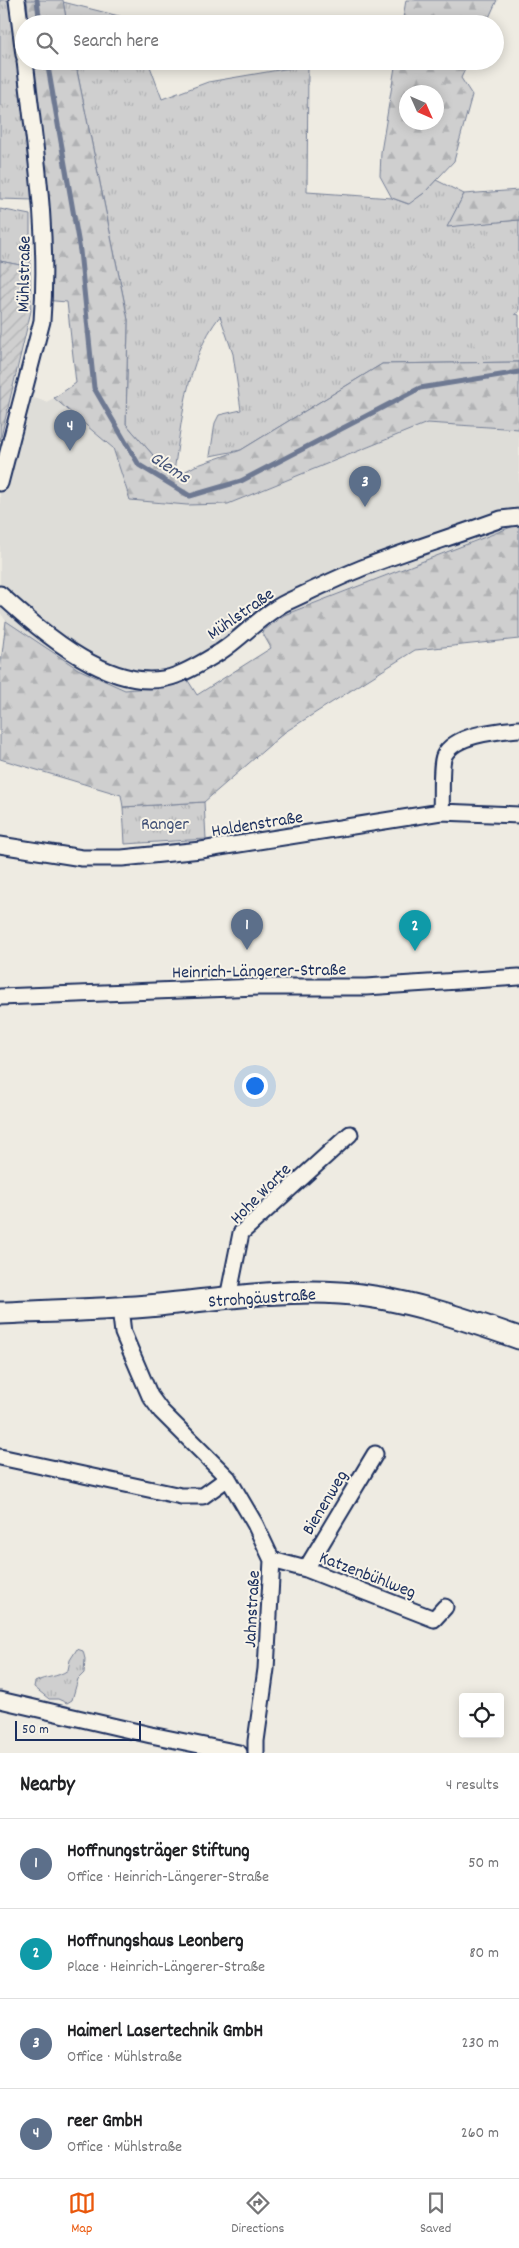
<!DOCTYPE html>
<html lang="en">
<head>
<meta charset="utf-8">
<style>
	body { margin:0; font-family:Dekko,sans-serif; background:#f6f6f6; color:#202124 }
	.controls { position:absolute; right:15px; bottom:15px; display:grid; overflow:hidden; border-radius:5px; box-shadow:0 2px 12px #0003 }
	.controls button { width:45px; height:45px; display:grid; place-items:center; padding:0; border:0; border-bottom:1px solid #e0e0e0; background:#fff; color:#202124; font:25px sans-serif }
	.compass { position:absolute; left:399px; top:85px; width:45px; height:45px; border-radius:50%; background:#fff; box-shadow:0 2px 12px #0003; rotate:135deg }
	.scale { position:absolute; left:15px; bottom:12px; width:126px; box-sizing:border-box; padding-left:5px; border:2px solid #1b2f5e; border-top:0; font-size:14px; line-height:18px; white-space:nowrap; color:#1b2f5e; -webkit-text-stroke:4px #f7f3e8; paint-order:stroke }
	.you { position:absolute; left:254px; top:1085px; width:18px; height:18px; margin:-12px; border:4px solid #fff; border-radius:50%; background:#1a73e8; box-shadow:0 0 0 8px #1a73e833 }
	.badge { display:grid; place-items:center; width:32px; height:32px; border-radius:50%; background:#ea580c; color:#fff; font-size:16px; font-weight:700 }
	.pin { position:absolute; translate:-50% -41px; filter:drop-shadow(0 1px 2px #0008) }
	.pin::after { content:''; position:absolute; top:26px; width:18px; height:15px; background:inherit; clip-path:polygon(0 0,100% 0,50% 100%) }
	.list { margin:0; padding:0; list-style:none }
	h2 { display:flex; justify-content:space-between; align-items:center; height:65px; margin:0; padding:0 20px; font-size:21px }
	h2 small { font-size:16px; font-weight:400; color:#757577 }
	.list li { display:grid; grid-template-columns:32px 1fr auto; gap:15px; align-items:center; box-sizing:border-box; height:90px; padding:0 20px; border-top:1px solid #e0e0e0 }
	.list b { display:block; font-size:19px; white-space:nowrap }
	.list p { margin:0; font-size:16px; white-space:nowrap; color:#757577 }
	.list em { font-size:16px; font-style:normal; color:#757577 }
	.icon { flex:none; width:28px; height:28px; fill:none; stroke:currentColor; stroke-width:2; stroke-linecap:round; stroke-linejoin:round }
	.map { position:relative; flex:none; width:519px; height:1753px; overflow:hidden }
	.search { position:absolute; background:#fff; box-shadow:0 2px 12px #0003; left:15px; right:15px; top:15px; height:55px; display:flex; align-items:center; gap:12px; box-sizing:border-box; padding:0 18px; border-radius:28px; color:#757577; font-size:19px }
	.sheet { height:425px; background:#fff }
	nav { display:flex; justify-content:space-around; align-items:center; box-sizing:border-box; height:70px; border-top:1px solid #e0e0e0; background:#fff; font-size:14px; color:#757577 }
	nav a { display:grid; justify-items:center; gap:2px }
	nav .on { color:#ea580c }
	.map>svg:first-child { display:block }
</style>
</head>
<body>
<div class="map">
<svg width="519" height="1753" viewBox="0 0 519 1753">
	<defs>
		<pattern id="grass-tufts" width="24" height="20" patternUnits="userSpaceOnUse" patternTransform="scale(1.25)"><rect width="24" height="20" fill="#cfcfcf"/><path d="M3 7l-1-3M5 7V3M7 7l1-3M15 17l-1-3M17 17v-4M19 17l1-3" fill="none" stroke="#b1b2b4"/></pattern>
		<pattern id="forest-firs" width="22" height="20" patternUnits="userSpaceOnUse" patternTransform="scale(1.25)"><rect width="22" height="20" fill="#cfcfcf"/><path d="M5 1l3.5 6h-7zM16 11l3.5 6h-7z" fill="#b1b2b4"/></pattern>
		<pattern id="garden-furrows" width="10" height="10" patternUnits="userSpaceOnUse" patternTransform="scale(1.25)"><rect width="10" height="10" fill="#cfcfcf"/><path d="M-1 1l2-2M0 10L10 0M9 11l2-2" fill="none" stroke="#b1b2b4"/></pattern>
	</defs>
	<rect width="100%" height="100%" fill="#eeebe2"/>
	<filter id="ink" filterUnits="userSpaceOnUse"><feTurbulence type="fractalNoise" baseFrequency=".02" numOctaves="2"/><feDisplacementMap in="SourceGraphic" scale="10" xChannelSelector="R" yChannelSelector="G"/><feConvolveMatrix kernelMatrix="1 2 1 2 8 2 1 2 1" color-interpolation-filters="sRGB"/></filter>
	<g filter="url(#ink)">
		<path fill="#deddd8" d="M22,394l24,8 8,-4 59,50 17,51 98,5 199,-81 92,6v95l-235,91 -22,17 -75,47 -28,8 -34,3 -47,-21 -72,-48 -6,-9v-137z"/>
		<path fill="url(#grass-tufts)" stroke="#757f96" d="M0,0h17l17,200 -34,-1z
			M63,2l76,19 1,3h-73z
			M75,61h73l14,38 46,-17 100,-17 -1,127 85,6 16,6 16,-11 12,-13 28,14 -16,32 71,-6v92l-4,2 4,1v47l-137,2 -141,86 -31,6 5,-33 4,-8 22,-5 -8,-56 -13,-38c-35,45 -38,107 -47,162l-47,-54 2,-104z
			M0,209l30,6v52l-30,-6z
			M204,802l2,37 -81,5 -2,-37z
			M77,1649l6,2 2,8 -1,14 -6,6 -6,21 -5,3 -9,-4h-9l-15,-12 1,-5c11,-6 22,-4 33,-12l2,-10z"/>
		<path fill="url(#forest-firs)" stroke="#757f96" fill-rule="evenodd" d="M27,0h36l4,24h-38z
			M406,0h91l-11,24h-84z
			M32,61h43l53,259 -2,104 47,54 22,-12 46,-16 141,-86 137,-2v67l-92,-6 -199,81 -41,1 -57,-5 -17,-52 -59,-50 22,-15 -9,-81 -24,-2z
			M396,61h73l-8,17 11,17 -18,66 -30,32 -15,11 -17,-6 -12,-22 1,-24zM406,92h30v30h-30z
			M519,190v30l-72,7 17,-33z
			M519,524v115l-104,11 -130,82 -81,70 -81,5 -2,-12 -121,-36v-88l6,-50 72,48 47,21 34,-3 28,-8 10,16 74,-47 -9,-16 22,-17z"/>
		<path fill="url(#garden-furrows)" stroke="#757f96" d="M0,261l30,6 1,44 -31,130z"/>
		<g fill="none" stroke-linecap="round" stroke-linejoin="round">
			<path stroke="#6e7992" stroke-width="5" d="M37,0l3,24
				M47,61l33,190 14,137 45,77 51,31 51,-15 179,-93 99,-16"/>
			<g stroke="#1b2f5e" stroke-width="19">
				<path id="minor" d="M17,0l7,55
					M0,483l42,-162c7,-87 -7,-173 -17,-260
					M0,594c42,38 116,105 177,81 14,-5 30,-15 43,-23 23,-15 42,-38 67,-50 24,-11 50,-24 75,-34 46,-18 93,-32 139,-49l18,-2
					M441,812c1,-11 -1,-48 3,-56 10,-22 54,-25 75,-27
					M0,845l82,13h40l79,-8 240,-38 78,3
					M0,997l258,-10h108l153,-10
					M228,1298l13,-65 109,-99
					M120,1308l3,25 27,63 11,15 67,67 27,46 17,36 -6,109 -10,72v12
					M0,1457l181,39h22l25,-18
					M272,1560l34,9 128,50 11,-12
					M306,1569l69,-115
					M0,1700l151,35 88,18"/>
			</g>
			<g stroke="#1b2f5e" stroke-width="25">
				<path id="secondary" d="M0,1313c53,-2 106,-3 159,-8 60,-6 120,-16 181,-12 60,4 122,25 179,45"/>
			</g>
			<use href="#minor" stroke="#f7f3e8" stroke-width="15"/>
			<use href="#secondary" stroke="#f7f3e8" stroke-width="21"/>
		</g>
	</g>
	<g text-anchor="middle" stroke-width="4" stroke-linejoin="round" paint-order="stroke">
		<g font-size="18" fill="#1b2f5e" stroke="#f7f3e8">
			<text transform="translate(23 274) rotate(-89)" y="6">Mühlstraße</text>
			<text transform="translate(240 613) rotate(-35)" y="6">Mühlstraße</text>
			<text transform="translate(257 823) rotate(-9)" y="6">Haldenstraße</text>
			<text transform="translate(259 970) rotate(-1)" y="6">Heinrich-Längerer-Straße</text>
			<text transform="translate(260 1193) rotate(-45)" y="6">Hohe Warte</text>
			<text transform="translate(262 1297) rotate(-4)" y="6">Strohgäustraße</text>
			<text transform="translate(324 1502) rotate(-59)" y="6">Bienenweg</text>
			<text transform="translate(368 1574) rotate(21)" y="6">Katzenbühlweg</text>
			<text transform="translate(251 1609) rotate(-87)" y="6">Jahnstraße</text>
		</g>
		<g font-size="18" fill="#3f4f75" stroke="#f7f3e8">
			<text x="165" y="829">Ranger</text>
		</g>
		<g font-size="19" font-style="italic" fill="#455478" stroke="#f7f3e8">
			<text transform="translate(171 466) rotate(33)" y="7">Glems</text>
		</g>
	</g>
</svg>
<div class="controls">
<button><svg class="icon" aria-label="locate" viewBox="0 0 24 24"><circle cx="12" cy="12" r="6"/><path d="M12 2v4M12 18v4M2 12h4M18 12h4"/></svg></button>
</div>
<svg class="compass" viewBox="-18 -18 36 36"><path d="M0-13l5 13h-10z" fill="#e53935"/><path d="M0 13l5-13h-10z" fill="#757577"/></svg>
<div class="scale">50 m</div>
<div class="you"></div>
<div class="pin badge" style="left:247px;top:950px;background:#5c6f8a">1</div>
<div class="pin badge" style="left:415px;top:951px;background:#0f9aa8">2</div>
<div class="pin badge" style="left:365px;top:507px;background:#5c6f8a">3</div>
<div class="pin badge" style="left:70px;top:451px;background:#5c6f8a">4</div>
<div class="search"><svg class="icon" aria-label="search" viewBox="0 0 24 24"><circle cx="10" cy="10" r="6"/><path d="M15 15l6 6"/></svg>Search here</div>
</div>
<section class="sheet">
<h2>Nearby<small>4 results</small></h2>
<ul class="list">
<li><span class="badge" style="background:#5c6f8a">1</span><div><b>Hoffnungsträger Stiftung</b><p>Office · Heinrich-Längerer-Straße</p></div><em>50 m</em></li>
<li><span class="badge" style="background:#0f9aa8">2</span><div><b>Hoffnungshaus Leonberg</b><p>Place · Heinrich-Längerer-Straße</p></div><em>80 m</em></li>
<li><span class="badge" style="background:#5c6f8a">3</span><div><b>Haimerl Lasertechnik GmbH</b><p>Office · Mühlstraße</p></div><em>230 m</em></li>
<li><span class="badge" style="background:#5c6f8a">4</span><div><b>reer GmbH</b><p>Office · Mühlstraße</p></div><em>260 m</em></li>
</ul>
</section>
<nav>
<a class="on"><svg class="icon" aria-label="map" viewBox="0 0 24 24"><path d="M3 6l6-2 6 2 6-2v14l-6 2-6-2-6 2zM9 4v14M15 6v14"/></svg>Map</a>
<a><svg class="icon" aria-label="directions" viewBox="0 0 24 24"><path d="M12 3l9 9-9 9-9-9zM9 14v-3h6M13 9l2 2-2 2"/></svg>Directions</a>
<a><svg class="icon" aria-label="saved" viewBox="0 0 24 24"><path d="M7 4h10v16l-5-4-5 4z"/></svg>Saved</a>
</nav>
</body>
</html>
